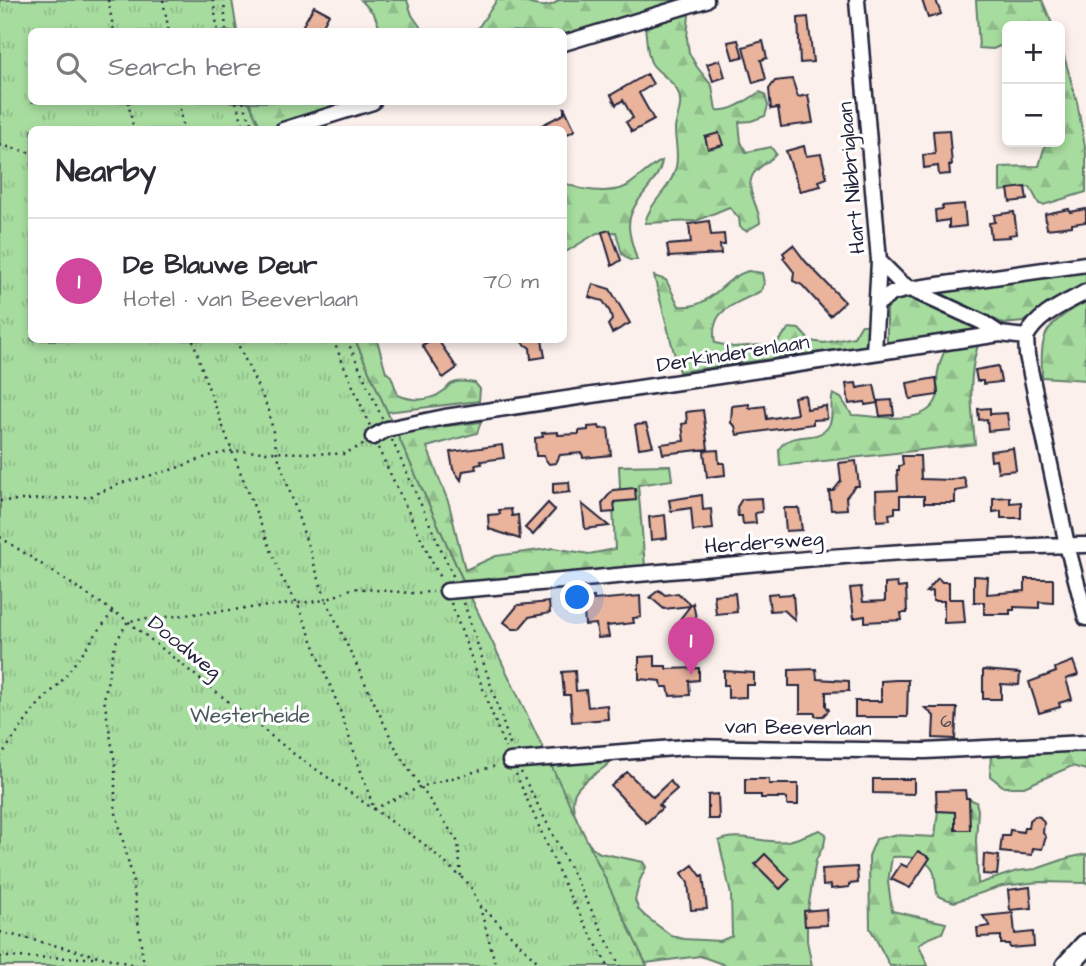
<!DOCTYPE html>
<html lang="en">
<head>
<meta charset="utf-8">
<style>
	body { margin:0; font-family:"Architects Daughter",sans-serif; background:#f7f7f7; color:#2b2b33 }
	.controls { position:absolute; right:21px; top:21px; display:grid; overflow:hidden; border-radius:10px; box-shadow:0 4px 10px #0003 }
	.controls button { width:63px; height:63px; display:grid; place-items:center; padding:0; border:0; border-bottom:2px solid #e1e1e2; background:#fff; color:#2b2b33; font:35px sans-serif }
	.you { position:absolute; left:578px; top:598px; width:24px; height:24px; margin:-18px; border:5px solid #fff; border-radius:50%; background:#1a73e8; box-shadow:0 0 0 10px #1a73e833 }
	.badge { display:grid; place-items:center; width:46px; height:46px; border-radius:50%; background:#7c3aed; color:#fff; font-size:23px; font-weight:700 }
	.pin { position:absolute; translate:-50% -58px; filter:drop-shadow(0 2px 4px #0008) }
	.pin::after { content:''; position:absolute; top:37px; width:24px; height:21px; background:inherit; clip-path:polygon(0 0,100% 0,50% 100%) }
	.list { margin:0; padding:0; list-style:none }
	h2 { display:flex; justify-content:space-between; align-items:center; height:91px; margin:0; padding:0 28px; font-size:30px }
	h2 small { font-size:23px; font-weight:400; color:#7c7c81 }
	.list li { display:grid; grid-template-columns:46px 1fr auto; gap:21px; align-items:center; box-sizing:border-box; height:126px; padding:0 28px; border-top:2px solid #e1e1e2 }
	.list b { display:block; font-size:26px; white-space:nowrap }
	.list p { margin:0; font-size:23px; white-space:nowrap; color:#7c7c81 }
	.list em { font-size:23px; font-style:normal; color:#7c7c81 }
	.icon { flex:none; width:38px; height:38px; fill:none; stroke:currentColor; stroke-width:2; stroke-linecap:round; stroke-linejoin:round }
	.map { position:relative; flex:none; width:1086px; height:966px; overflow:hidden }
	.search { position:absolute; background:#fff; box-shadow:0 4px 10px #0003; left:28px; top:28px; width:539px; height:77px; display:flex; align-items:center; gap:18px; box-sizing:border-box; padding:0 24px; border-radius:10px; color:#7c7c81; font-size:26px }
	.panel { position:absolute; background:#fff; box-shadow:0 4px 10px #0003; left:28px; top:126px; width:539px; height:217px; border-radius:10px }
	.map>svg:first-child { display:block }
</style>
</head>
<body>
<div class="map">
<svg width="1086" height="966" viewBox="0 0 1086 966">
	<defs>
		<pattern id="forest-firs" width="22" height="20" patternUnits="userSpaceOnUse" patternTransform="scale(1.75)"><rect width="22" height="20" fill="#a7dc9f"/><path d="M5 1l3.5 6h-7zM16 11l3.5 6h-7z" fill="#8fbc8a"/></pattern>
		<pattern id="park-tufts" width="24" height="20" patternUnits="userSpaceOnUse" patternTransform="scale(1.75)"><rect width="24" height="20" fill="#a7dc9f"/><path d="M3 7l-1-3M5 7V3M7 7l1-3M15 17l-1-3M17 17v-4M19 17l1-3" fill="none" stroke="#8fbc8a"/></pattern>
	</defs>
	<rect width="100%" height="100%" fill="#fbf0eb"/>
	<filter id="ink" filterUnits="userSpaceOnUse"><feTurbulence type="fractalNoise" baseFrequency=".0143" numOctaves="2"/><feDisplacementMap in="SourceGraphic" scale="14" xChannelSelector="R" yChannelSelector="G"/><feConvolveMatrix kernelMatrix="1 2 1 2 8 2 1 2 1" color-interpolation-filters="sRGB"/></filter>
	<g filter="url(#ink)">
		<path fill="url(#forest-firs)" stroke="#647f6d" stroke-width="2" d="M361,0h46l5,15 11,16h-42l-7,-17z
			M497,0c6,0 12,0 18,0 15,2 30,13 44,0h120l-115,36v-4l-88,-1z
			M976,0h66l11,26h-46v17l-14,6 -14,-1z
			M689,14l-2,24 2,15 8,14 15,19 4,24c16,2 31,-10 44,-18l5,2 3,12 -3,10 -14,5 -12,1 2,20 5,10 25,-5 5,7c-6,7 -16,12 -22,19 -11,16 6,34 6,50l-14,8 -6,-4 -1,-9 -10,-11 -33,14 -51,2c5,-22 26,-34 31,-56 3,-13 -1,-25 -1,-38 1,-12 9,-24 3,-37 -5,-12 -19,-18 -26,-28 -6,-9 -5,-26 -7,-37z
			M1060,42l17,60 9,50v40l-43,13 -4,-1 -9,-17 -30,4v-24l39,-1 7,-24h14z
			M249,102h99l-48,15 4,13 -43,-1z
			M662,161c-4,25 -33,39 -33,65 0,11 5,23 8,34h-7l-8,-6 -6,-22 -19,1 -33,20v-71c14,9 45,12 61,5 13,-7 23,-20 37,-26z
			M1086,267v16l-63,39 -19,2 -75,-36z
			M748,271l14,2 2,10 -3,8c-24,13 -53,17 -46,52l18,4 43,-3 13,-16 10,1 11,12 14,2 30,-6 7,-12h9l-1,20 -190,27 -25,-96 12,4 13,26c32,4 42,-27 69,-35z
			M907,296l82,37 -62,4 -40,6v-34l9,-11z
			M1086,302v78l-44,-3c-2,-47 3,-52 44,-75z
			M355,340h22l9,32 5,4 7,19c14,6 31,7 44,-3 4,-2 6,-6 9,-8 8,-4 16,-2 24,-1l5,6 -1,12 -92,11z
			M978,345c-11,34 -6,65 -3,99l-195,22 -1,-17c11,-19 38,-6 49,-22 7,-10 1,-22 5,-33l8,4 11,17c23,0 74,13 85,-17 3,-6 0,-10 0,-16 0,-11 3,-21 8,-32z
			M481,422l-4,11 -50,14 22,57 16,66 31,-14 58,-8 35,6 26,-5 -2,-44 7,-18 -1,-21 51,-1 2,15 -34,5 7,81 -180,19 -69,-153z
			M1086,748v22l-14,-4 -48,21h-20l-14,-11 1,-24z
			M613,760c-27,25 -53,24 -33,68 5,11 9,19 20,25l43,9 3,5 -6,13 -5,20 4,10 6,6 27,20 12,3 36,2 12,-5 -1,-41 -12,-54c20,-10 47,4 69,0 11,-2 22,-8 32,-11l6,4 -2,11 -8,15 -9,55v26l5,25h-84l-28,-10 -54,7 -122,-197z
			M965,797l11,5 2,8 -2,31 2,43 39,-13 19,-2 32,-11 18,-4v29l-46,-1 -38,4 -48,16 -16,-6c-3,-7 -2,-16 -4,-23 -6,-16 -28,-17 -42,-16l-4,25 4,29 54,12 -4,10 -17,7 -6,5 9,21h-38l-20,-38 -1,-72 7,-17 17,-4 42,2 3,-27z"/>
		<path fill="url(#park-tufts)" stroke="#647f6d" stroke-width="2" d="M0,0h232l5,31 -205,1v70h217l12,27 -229,1v210h323l110,245 182,381h-647z"/>
		<path fill="#e9b39c" stroke="#22223b" stroke-width="2" d="M922,0h14l5,14 -13,4z
			M314,6l15,8 -10,18h-20z
			M808,17l5,45 -13,1 -2,-45z
			M738,40l5,17 -10,2 -5,-17z
			M763,41l4,17 -6,2 5,19 -13,4 -10,-36z
			M720,60l5,17 -12,4 -6,-17z
			M647,74l6,10 -14,9 15,27 -22,12 -6,-10 7,-4 -10,-18 -7,5 -5,-10z
			M792,79l6,18 10,-2 5,28 -32,4 -3,-19 -7,1 -2,-20 6,-8z
			M564,107l11,23 -11,6v-6h-32l32,-16z
			M949,130l3,35h-3l1,9 -11,1 -1,-9 -14,2 -1,-13 12,-1 -2,-23z
			M719,133l4,12 -15,4 -3,-12z
			M804,146l2,10 15,-2 6,24 -8,3 2,5 -21,5 -14,-40z
			M1025,187l2,13 -17,2 -2,-13z
			M964,204l2,22 -17,2v-8l-13,2 -1,-12 8,-1 -1,-3z
			M1069,209l1,3 16,-3v13l-14,2v2l-25,3 -2,-15z
			M1014,212l3,22 -8,1 1,2 -19,1 -2,-15 6,-1 -1,-7z
			M709,221l2,14 13,-1 1,11h-5l1,9 -52,3 -2,-12 24,-2 -2,-19z
			M610,230l11,30 -9,6 -10,-34z
			M793,245l13,17 39,40 -15,14 -28,-31 -9,-4 1,-9 -11,-14 2,-2 -2,-3z
			M593,284l17,5 20,34 -18,10 -4,-8 4,-5 -2,-8 -7,-11 -14,-4z
			M432,340h6l19,28 -14,10 -21,-33z
			M519,340h23l3,17 -14,2 -1,-11z
			M998,366l3,16 -18,2v-3h-6l-2,-11z
			M936,378l2,17 -28,4 -3,-16z
			M856,383l1,5 17,-3 4,18 -13,2v-3l-16,2 -3,-20z
			M805,395l2,14 19,-3 1,13 -14,1v4l-76,11 -2,-9 -4,-3 1,-17 17,-2v4l16,-2 2,13 30,-5 -3,-17z
			M892,400l2,15 -14,1 -3,-15z
			M990,408v6l17,-1 2,16 -21,2 -1,-12 -8,1 -1,-11z
			M703,410l5,39 -45,5 -2,-10 23,-3 -2,-17 5,-1 -1,-11z
			M646,424l7,22 -14,2 -4,-23z
			M599,426l1,3 8,-1 3,27 -28,3 -1,-5 -22,2 -4,8 -7,1 -6,-8h-7l-1,-18 8,-1 -1,-4 16,-1v3l21,-1v-3l9,-1v-3z
			M502,445l2,13 -23,3 1,3 -7,1 1,4 -13,2 -2,9 -8,-11 -3,-17z
			M1013,448l3,22 -18,2 -2,-12 -5,1 -1,-10z
			M718,450l1,13h5l1,12 -18,2 -3,-26z
			M902,456h18l1,23 29,1 14,-3 3,12 -12,2v12h-31v-7h-24v11h-5v6l-6,1 1,6 -13,1 -1,-30 22,-1 -1,-20h2v-4l4,-1z
			M856,461l3,25h-4l-9,11 1,12 -16,1 -2,-19h4l8,-10 -2,-18z
			M569,482l1,10 -17,2v-11z
			M635,488l1,12 -22,2 1,10 -12,1 -1,-10 11,-13z
			M702,495l1,15 8,-1 2,20 -20,2 -2,-23 -20,3 -2,-11z
			M1010,497v6l11,-1v16h-20v-7l-8,1v-14z
			M761,498l1,14 -7,1 1,10 -13,1 -1,-8h-4l-1,-9 5,-8z
			M548,503l7,7 -22,25 -8,-7z
			M582,504l27,22 -24,3z
			M784,508h15l3,22 -16,1z
			M511,509l1,7 6,-1 2,24 -31,-10 -1,-14 12,-1 -1,-4z
			M665,515l2,23 -16,2 -2,-23z
			M974,576l14,1 -1,17 38,-3v-12h28v24l-14,-1v6l-25,-1v3h-4v4h-26v-12h-10z
			M938,578l4,4h7v17h14l2,23 -21,1v-22h-11v-10l-7,1z
			M897,583l1,5 8,-1 1,26h-6l1,7 -37,2v-6l-11,2 -4,-30 11,-1 2,15 22,-1v-17z
			M659,590l6,5 13,-2 13,12 2,-2 4,20 -11,1 -6,-5 10,-13 -26,3 -14,-12z
			M735,593l2,19 -21,2 -2,-19z
			M778,593v2l15,-1 2,26 -11,-10 -14,1 -2,-17z
			M640,596l1,21 -8,1 1,5 -27,3 2,11 -11,1 -2,-14 -11,1 -1,-13 -17,2 -1,-12 28,-5v3z
			M549,602l1,11 -21,4 -10,12h-6l-9,-7 14,-17z
			M655,656v10h11v3l33,-1v12l-10,1 1,14 -20,1 -2,-9h-6l-1,-6 -22,-2v-22z
			M1073,661l5,14 -12,4 6,20 -13,4 1,4 -21,6 -10,-31 27,-10 -1,-4z
			M816,669l1,10 32,2v10l-23,1v14l3,4 -6,6h-8v-3h-15v-27h-11v-16z
			M983,670l37,3 -1,12 -18,-1v15h-18z
			M575,671l1,20 10,-1 2,17 19,-2 1,14 -36,3 -2,-27h-6l-2,-23z
			M724,671l30,2v12h-8v12l-18,1v-13h-4z
			M896,680h12l-1,37h-52v-16h26v-20z
			M925,708h32l-2,31 -22,-1 1,-22z
			M627,772l26,25 17,-16 7,8 -18,16 3,3 -16,15 -35,-37z
			M745,779h24v5h29v21h-11v-7h-26v-3h-16z
			M873,779h41v15l-41,-1z
			M965,790l1,8h3l1,32h-15v-18l-18,-1 -1,-20z
			M718,794l1,25h-11v-24z
			M1035,816l5,1 4,6 -1,10 3,4 -4,12 -9,-1 -1,7 -32,-3 2,-16h7l1,-6 13,2 1,-4h4l1,-7z
			M918,851l12,7 -20,30 -19,-9 10,-15 6,3z
			M765,854l25,25 -10,10 -25,-25z
			M984,854l15,2 -2,19 -14,-1z
			M693,865l8,11 2,-1 4,34 -16,1 -3,-27 -6,-10z
			M857,867l1,16 -9,1v3l-18,2v-4l-8,1 -1,-17z
			M1030,887l2,21 -22,2 -2,-20z
			M826,909l1,16 -22,1 -1,-15z
			M1013,913l2,21 18,-2 1,14 -24,2 -1,-4h-8v-8l-23,1 -1,-9 13,-2 -7,-10z"/>
		<g fill="none" stroke-linecap="round" stroke-linejoin="round">
			<g stroke="#22223b" stroke-width="19">
				<path id="minor" d="M857,0l22,261 -5,91
					M564,43l142,-43
					M283,130l90,-28
					M879,261l21,21 10,7 72,33 18,12
					M877,304l16,-11 17,-4 176,-25
					M1026,337l1,18 40,190 19,73
					M373,437l14,-8 58,-12 555,-83 26,3c12,-23 38,-33 60,-45
					M447,591c213,-17 425,-44 639,-46
					M510,761l176,-14 239,4 161,-8"/>
			</g>
			<g stroke="#22223b" stroke-width="26">
				<path id="primary" d="M1067,966l19,-21"/>
			</g>
			<path stroke="#22223b" stroke-width="2.5" stroke-dasharray="2 5" stroke-linecap="butt" d="M108,0l6,32
				M163,0l6,32
				M213,0l5,32
				M224,0l2,32
				M128,102l6,28
				M179,102l4,28
				M236,102l9,28
				M243,102l11,28
				M0,145l32,8
				M193,340l13,41 26,70 50,127 15,25 41,102 36,104
				M236,340l33,71 8,42 49,147 27,-12 59,5 21,-1
				M333,340l37,86
				M347,340l35,78
				M392,440l62,138
				M378,448l62,130
				M0,501l89,-4 33,-14 52,-14 35,-13 23,-5 111,3 22,-10
				M0,537l125,82 169,135 130,90 46,41 9,19 17,62
				M451,603l54,145
				M464,603l47,144
				M0,757l36,-50 25,-25 52,-71
				M521,772l99,194
				M516,774l52,119 40,73
				M374,809l46,-22 79,-22
				M480,905l62,61
				M0,932l139,34
				M0,957l96,1
				M144,966l-12,-90 -17,-67v-46l-11,-64 11,-55 13,-23 198,-21 72,153 60,89 3,35"/>
			<use href="#minor" stroke="#fff" stroke-width="14"/>
			<use href="#primary" stroke="#fff" stroke-width="21"/>
		</g>
	</g>
	<g text-anchor="middle" stroke-width="6" stroke-linejoin="round" paint-order="stroke">
		<g font-size="18" fill="#544653">
			<text x="946" y="727">6</text>
		</g>
		<g font-size="21" fill="#22223b" stroke="#fff">
			<text transform="translate(851 178) rotate(-95)" y="7">Hart Nibbriglaan</text>
			<text transform="translate(733 353) rotate(-9)" y="7">Derkinderenlaan</text>
			<text transform="translate(764 542) rotate(-4)" y="7">Herdersweg</text>
			<text transform="translate(185 647) rotate(39)" y="7">Doodweg</text>
			<text transform="translate(798 727) rotate(1)" y="7">van Beeverlaan</text>
		</g>
		<g font-size="21" fill="#4a5a59" stroke="#fff">
			<text x="250" y="722">Westerheide</text>
		</g>
	</g>
</svg>
<div class="controls">
<button>+</button>
<button>−</button>
</div>
<div class="you"></div>
<div class="pin badge" style="left:691px;top:675px;background:#d1479c">1</div>
<div class="search"><svg class="icon" aria-label="search" viewBox="0 0 24 24"><circle cx="10" cy="10" r="6"/><path d="M15 15l6 6"/></svg>Search here</div>
<section class="panel">
<h2>Nearby<small></small></h2>
<ul class="list">
<li><span class="badge" style="background:#d1479c">1</span><div><b>De Blauwe Deur</b><p>Hotel · van Beeverlaan</p></div><em>70 m</em></li>
</ul>
</section>
</div>
</body>
</html>
